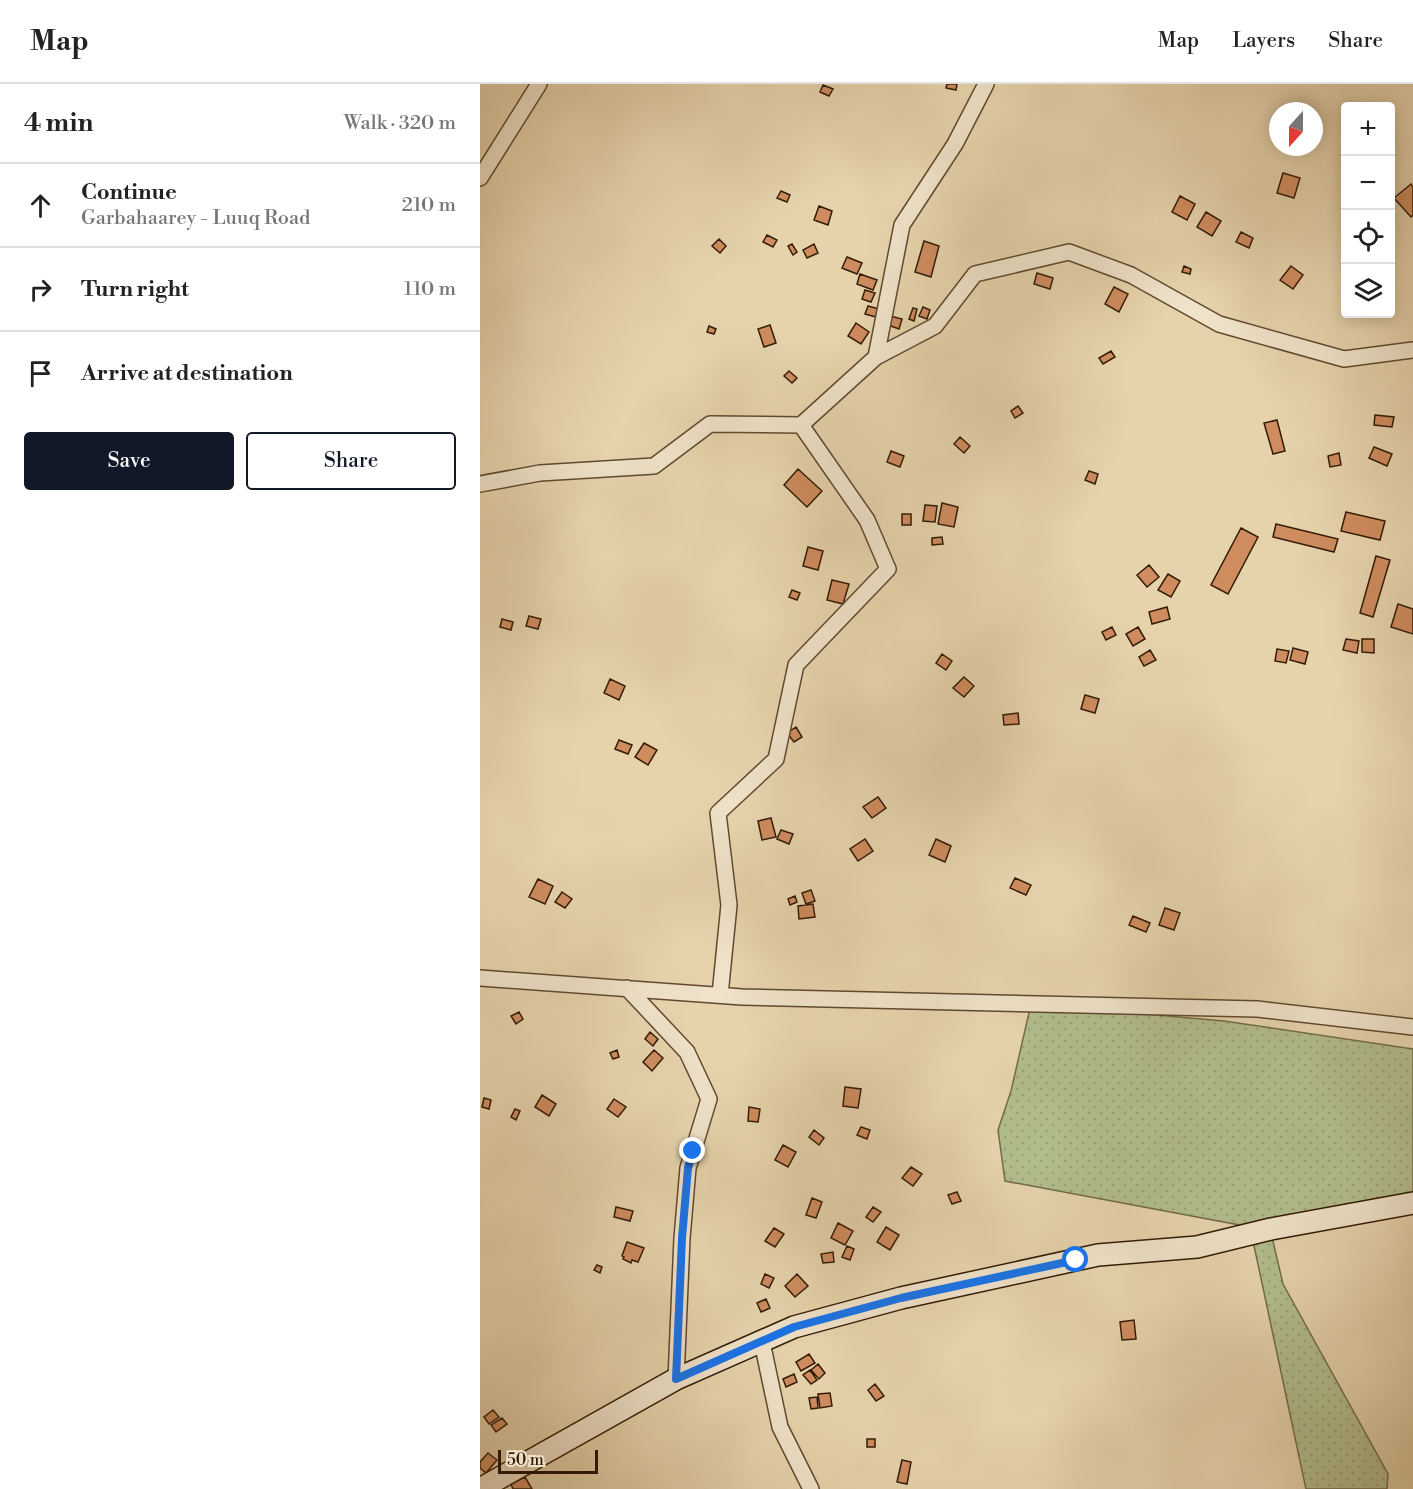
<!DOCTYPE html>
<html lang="en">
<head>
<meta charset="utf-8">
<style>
	body { margin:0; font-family:"Libre Bodoni",serif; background:#f6f6f6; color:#222 }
	.controls { position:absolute; right:18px; top:18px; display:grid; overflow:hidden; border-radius:6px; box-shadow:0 3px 15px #0003 }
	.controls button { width:54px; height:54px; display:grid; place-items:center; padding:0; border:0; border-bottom:2px solid #e0e0e0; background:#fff; color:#222; font:30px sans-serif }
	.compass { position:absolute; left:789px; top:18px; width:54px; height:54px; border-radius:50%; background:#fff; box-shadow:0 3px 15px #0003; rotate:201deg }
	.scale { position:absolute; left:18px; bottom:15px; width:100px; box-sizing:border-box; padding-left:6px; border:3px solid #331b06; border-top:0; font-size:16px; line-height:21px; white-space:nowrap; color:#331b06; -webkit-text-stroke:4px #efe2c9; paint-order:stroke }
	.stop { position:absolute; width:18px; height:18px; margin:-14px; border:4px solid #1a73e8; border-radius:50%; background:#fff }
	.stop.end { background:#1a73e8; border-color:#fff; box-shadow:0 2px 6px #0008 }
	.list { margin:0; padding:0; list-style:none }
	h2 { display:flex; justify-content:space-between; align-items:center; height:78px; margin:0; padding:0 24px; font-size:26px }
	h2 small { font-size:20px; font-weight:400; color:#767676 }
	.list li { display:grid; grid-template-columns:39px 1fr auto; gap:18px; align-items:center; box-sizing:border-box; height:84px; padding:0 24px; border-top:2px solid #e0e0e0 }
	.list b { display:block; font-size:22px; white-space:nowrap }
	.list p { margin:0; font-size:20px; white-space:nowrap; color:#767676 }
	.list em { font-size:20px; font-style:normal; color:#767676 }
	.actions { display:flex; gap:12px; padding:18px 24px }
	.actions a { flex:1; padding:14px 0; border:2px solid #111827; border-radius:6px; text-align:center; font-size:21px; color:#111827 }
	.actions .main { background:#111827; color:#fff }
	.icon { flex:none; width:33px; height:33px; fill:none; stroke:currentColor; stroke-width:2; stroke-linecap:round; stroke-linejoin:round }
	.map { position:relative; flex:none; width:933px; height:1405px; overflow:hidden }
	header { display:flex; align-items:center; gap:36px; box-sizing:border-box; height:84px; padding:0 30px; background:#fff; border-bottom:2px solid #e0e0e0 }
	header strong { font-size:28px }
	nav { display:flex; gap:33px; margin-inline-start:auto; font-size:21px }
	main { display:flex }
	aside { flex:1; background:#fff }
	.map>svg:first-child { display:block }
</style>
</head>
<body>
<header>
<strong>Map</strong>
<nav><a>Map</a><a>Layers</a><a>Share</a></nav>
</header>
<main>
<aside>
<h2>4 min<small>Walk · 320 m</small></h2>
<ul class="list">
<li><svg class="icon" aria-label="ahead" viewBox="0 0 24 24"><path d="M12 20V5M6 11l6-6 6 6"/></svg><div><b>Continue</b><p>Garbahaarey - Luuq Road</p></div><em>210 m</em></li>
<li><svg class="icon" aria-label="right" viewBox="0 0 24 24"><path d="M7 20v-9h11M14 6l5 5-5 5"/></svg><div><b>Turn right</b></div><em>110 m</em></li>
<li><svg class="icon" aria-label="arrive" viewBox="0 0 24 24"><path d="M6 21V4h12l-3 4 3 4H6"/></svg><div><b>Arrive at destination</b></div></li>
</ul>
<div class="actions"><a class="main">Save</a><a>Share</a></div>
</aside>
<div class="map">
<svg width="933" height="1405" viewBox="0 0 933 1405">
	<defs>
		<pattern id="grass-dots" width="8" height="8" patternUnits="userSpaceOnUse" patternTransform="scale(1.5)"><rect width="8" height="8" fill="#b2bd8c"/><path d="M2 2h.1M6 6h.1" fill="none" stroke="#9aa277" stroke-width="1.8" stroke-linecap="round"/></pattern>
	</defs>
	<rect width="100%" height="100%" fill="#e6d3ac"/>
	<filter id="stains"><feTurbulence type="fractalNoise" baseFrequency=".00333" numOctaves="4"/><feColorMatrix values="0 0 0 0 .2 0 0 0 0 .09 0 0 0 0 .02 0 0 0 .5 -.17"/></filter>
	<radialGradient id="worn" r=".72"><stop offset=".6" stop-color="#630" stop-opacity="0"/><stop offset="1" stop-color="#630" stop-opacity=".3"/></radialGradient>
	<path fill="url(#grass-dots)" stroke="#726c49" stroke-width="1.5" d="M551,920l193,17 189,28v158l-141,30 11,47 105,190 -1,15h-81l-56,-262 -245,-46 -7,-51 13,-39z"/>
	<path fill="#ce8c5f" stroke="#331b06" stroke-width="1.5" d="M467,0h10l-1,6 -10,-2z
		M343,1l10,4 -4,7 -9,-4z
		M803,89l17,5 -6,20 -17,-5z
		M931,100l2,3v28l-2,2 -17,-19z
		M301,107l9,4 -3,7 -10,-4z
		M700,112l15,8 -8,16 -15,-8z
		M339,122l13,5 -4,14 -14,-5z
		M726,128l15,9 -9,15 -15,-9z
		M761,148l12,6 -4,10 -13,-6z
		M287,151l10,5 -4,7 -10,-5z
		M239,155l7,7 -6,7 -8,-7z
		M444,157l15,5 -8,31 -16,-5z
		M312,160l5,8 -4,3 -5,-9z
		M334,160l4,9 -11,5 -4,-8z
		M367,173l15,6 -5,11 -15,-6z
		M704,182l7,3 -1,5 -8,-2z
		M811,182l12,9 -10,14 -13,-9z
		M557,189l16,5 -3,11 -16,-5z
		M380,190l17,6 -4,10 -16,-6z
		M634,203l14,7 -9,18 -14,-8z
		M385,206l10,3 -4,9 -9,-3z
		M388,222l11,3 -3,8 -11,-3z
		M443,223l7,3 -3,9 -8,-3z
		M433,224l4,1 -3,12 -5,-2z
		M410,232l12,3 -3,10 -11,-4z
		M376,239l13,9 -8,12 -13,-8z
		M290,241l6,18 -12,4 -6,-18z
		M229,242l7,3 -2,5 -7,-2z
		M631,267l4,6 -12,7 -4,-6z
		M309,287l8,7 -5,5 -8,-7z
		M538,322l5,7 -8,5 -4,-7z
		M895,331l19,2 -2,10 -18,-2z
		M797,336l8,31 -12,3 -9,-31z
		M480,353l10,9 -6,7 -10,-9z
		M894,363l18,7 -5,12 -18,-8z
		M411,367l13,5 -4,11 -13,-5z
		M859,369l2,12 -11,2 -2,-11z
		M318,385l24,22 -15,16 -23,-22z
		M609,387l9,3 -3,10 -10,-4z
		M462,419l16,4 -4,20 -16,-3z
		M445,421l12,1 -2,16 -12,-1z
		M866,428l39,9 -5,19 -39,-9z
		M422,430h9v11h-9z
		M796,440l62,15 -4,13 -61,-15z
		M761,444l17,9 -30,57 -17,-9z
		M462,453l1,7 -11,1v-7z
		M328,463l15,4 -5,19 -15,-4z
		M896,472l14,4 -17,57 -13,-4z
		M669,481l10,12 -12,10 -10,-12z
		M688,490l12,7 -9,16 -13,-7z
		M352,496l17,4 -6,20 -16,-4z
		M312,506l8,3 -3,7 -8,-3z
		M918,520l15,5v25l-22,-7z
		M687,523l3,12 -18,5 -3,-12z
		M49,532l12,3 -3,10 -12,-3z
		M22,535l11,3 -2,8 -11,-3z
		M632,543l4,8 -10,5 -4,-8z
		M658,543l7,12 -12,7 -7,-12z
		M866,555l13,2 -2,12 -14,-3z
		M882,555h12v14l-12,-1z
		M813,564l15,4 -3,12 -15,-4z
		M797,565l12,2 -3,12 -11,-2z
		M670,566l6,10 -12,6 -5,-9z
		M462,570l10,7 -6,9 -10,-7z
		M484,593l10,9 -10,11 -11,-9z
		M130,595l15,7 -6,14 -15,-7z
		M605,611l14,4 -4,14 -14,-4z
		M538,629l1,11 -15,1 -1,-10z
		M316,643l6,10 -8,5 -7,-9z
		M139,656l13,5 -4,9 -13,-5z
		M164,659l13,7 -9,15 -13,-8z
		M398,713l8,11 -14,10 -9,-11z
		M291,734l5,19 -14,3 -4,-19z
		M301,746l12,4 -4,10 -12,-5z
		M385,755l8,12 -15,10 -8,-12z
		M456,755l15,7 -6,16 -16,-7z
		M535,794l16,7 -5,10 -16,-7z
		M58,795l15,7 -8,18 -16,-7z
		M331,806l4,11 -9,3 -4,-11z
		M82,808l10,7 -7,9 -10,-6z
		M315,812l2,6 -7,3 -2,-6z
		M333,820l2,13 -16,2 -1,-13z
		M685,824l15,5 -6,17 -15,-5z
		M653,832l17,7 -4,9 -17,-7z
		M39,928l4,7 -7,5 -5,-8z
		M170,948l8,7 -5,7 -8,-7z
		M137,966l2,7 -6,2 -3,-6z
		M174,966l9,8 -11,13 -9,-9z
		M365,1003l16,2 -3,19 -15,-2z
		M62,1011l14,9 -7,12 -14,-9z
		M4,1014l7,2 -2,9 -7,-2z
		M134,1015l12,8 -8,10 -11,-8z
		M269,1023l11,2 -2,13 -10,-1z
		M35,1025l5,2 -4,9 -5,-3z
		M381,1043l9,3 -3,9 -10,-4z
		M334,1046l10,8 -5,7 -10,-8z
		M303,1061l13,7 -8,15 -13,-7z
		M431,1083l11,7 -9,12 -11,-8z
		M477,1108l4,9 -9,3 -4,-9z
		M332,1114l10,4 -6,16 -10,-3z
		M136,1123l17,4 -3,10 -16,-4z
		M393,1123l8,5 -8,10 -7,-5z
		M358,1139l15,8 -8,14 -14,-7z
		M406,1143l13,8 -9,15 -13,-8z
		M294,1144l10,6 -9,13 -10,-6z
		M147,1158l17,6 -6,14 -6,-2 -1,3 -8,-4 1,-2 -2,-1z
		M367,1162l7,3 -4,11 -8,-3z
		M353,1168l1,10 -11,1 -2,-9z
		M117,1181l5,2 -2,6 -6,-3z
		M285,1190l9,4 -5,10 -8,-4z
		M317,1190l11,12 -13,11 -10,-11z
		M286,1215l4,9 -9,4 -4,-9z
		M654,1236l2,19 -14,1 -2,-18z
		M329,1270l6,9 -14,8 -5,-9z
		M338,1280l7,9 -6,6 -8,-9z
		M330,1286l7,10 -6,4 -8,-9z
		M314,1290l3,8 -11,5 -3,-8z
		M395,1300l9,12 -8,5 -8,-11z
		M350,1309l2,13 -12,2 -2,-14z
		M337,1313l1,11 -7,1 -2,-11z
		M13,1326l6,7 -10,7 -5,-7z
		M22,1334l5,6 -11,8 -5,-7z
		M387,1355h8v8h-8z
		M8,1369l9,7 -11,13 -6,-5v-6z
		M422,1376l9,2 -4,22 -10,-2z
		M45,1393l7,12h-19l-2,-5z"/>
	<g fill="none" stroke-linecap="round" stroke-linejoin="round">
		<g stroke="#604930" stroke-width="18">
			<path id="street" d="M0,94l59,-94
				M396,273l59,-31 40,-52 94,-22 62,23 88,49 125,35 69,-9
				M0,400l60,-11 114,-7 56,-42 91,1
				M0,894l262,19 515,12 156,18
				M147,904l60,64 22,47 -21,69 -6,70 -6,141
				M240,911l9,-90 -11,-92 58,-54 20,-94 92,-96 -21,-49 -66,-95 75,-68 26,-132 53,-81 31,-60
				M282,1258l18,85 31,62"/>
		</g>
		<g stroke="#331b06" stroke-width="24">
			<path id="secondary" d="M0,1405l196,-110 118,-52 107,-29 197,-43 99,-8 74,-18 142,-26"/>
		</g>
		<use href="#street" stroke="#efe2c9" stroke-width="15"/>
		<use href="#secondary" stroke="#efe2c9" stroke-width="21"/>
	</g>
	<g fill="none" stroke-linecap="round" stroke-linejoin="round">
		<path stroke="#1a73e8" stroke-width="8" d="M213,1067l-5,17 -6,70 -6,141 118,-52 107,-29 175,-38"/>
	</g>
	<rect width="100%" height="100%" filter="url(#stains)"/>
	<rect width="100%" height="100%" fill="url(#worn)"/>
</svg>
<div class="controls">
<button>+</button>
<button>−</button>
<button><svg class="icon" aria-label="locate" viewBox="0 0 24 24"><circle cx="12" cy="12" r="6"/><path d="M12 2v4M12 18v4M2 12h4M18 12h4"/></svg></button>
<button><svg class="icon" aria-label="layers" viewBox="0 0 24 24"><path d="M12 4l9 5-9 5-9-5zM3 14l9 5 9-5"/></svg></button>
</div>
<svg class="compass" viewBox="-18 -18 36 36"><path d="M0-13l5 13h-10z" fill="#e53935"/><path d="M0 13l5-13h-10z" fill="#767676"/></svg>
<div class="scale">50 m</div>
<div class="stop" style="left:596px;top:1176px"></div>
<div class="stop end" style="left:213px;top:1067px"></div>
</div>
</main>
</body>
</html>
